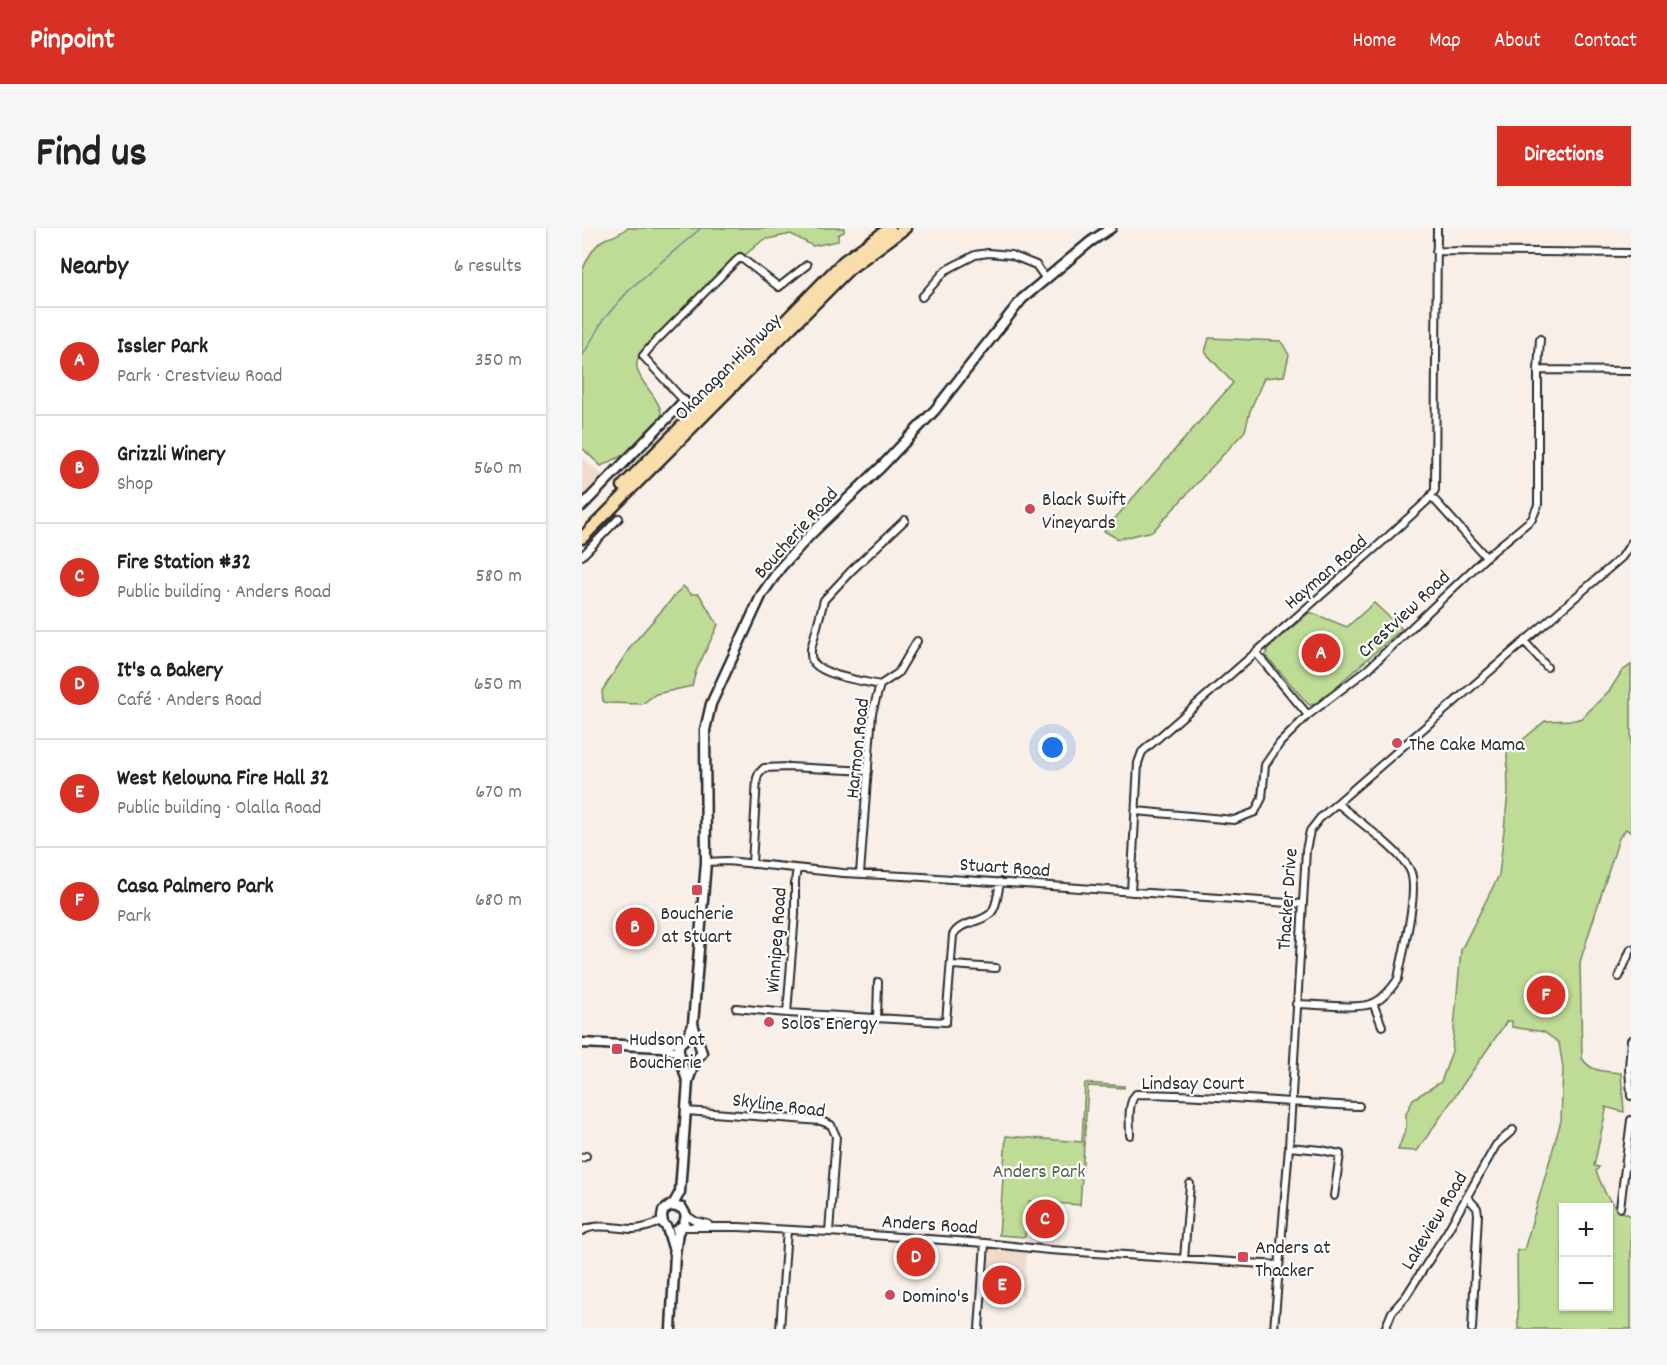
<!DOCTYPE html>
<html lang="en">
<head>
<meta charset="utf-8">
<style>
	body { margin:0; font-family:Dekko,sans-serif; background:#f6f6f6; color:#222 }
	.controls { position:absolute; right:18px; bottom:18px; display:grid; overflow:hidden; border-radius:0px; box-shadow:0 2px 4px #0004 }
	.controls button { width:54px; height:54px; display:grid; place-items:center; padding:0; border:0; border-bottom:2px solid #e0e0e0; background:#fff; color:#222; font:30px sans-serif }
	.you { position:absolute; left:471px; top:520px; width:21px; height:21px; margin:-15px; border:4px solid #fff; border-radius:50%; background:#1a73e8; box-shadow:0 0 0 9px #1a73e833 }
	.badge { display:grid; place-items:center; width:39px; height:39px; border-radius:50%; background:#d93025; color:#fff; font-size:20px; font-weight:700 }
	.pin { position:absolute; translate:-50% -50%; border:3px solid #fff; box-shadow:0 2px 6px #0006 }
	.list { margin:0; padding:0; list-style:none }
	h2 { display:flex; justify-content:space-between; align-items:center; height:78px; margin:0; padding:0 24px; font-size:26px }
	h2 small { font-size:20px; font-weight:400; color:#767676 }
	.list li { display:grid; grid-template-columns:39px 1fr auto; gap:18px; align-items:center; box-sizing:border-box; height:108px; padding:0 24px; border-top:2px solid #e0e0e0 }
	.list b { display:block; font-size:22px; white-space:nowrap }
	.list p { margin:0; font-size:20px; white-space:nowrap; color:#767676 }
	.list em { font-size:20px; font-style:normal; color:#767676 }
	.map { position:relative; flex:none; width:1049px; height:1101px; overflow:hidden; border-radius:0px }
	header { display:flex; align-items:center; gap:36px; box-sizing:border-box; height:84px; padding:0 30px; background:#d93025; color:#fff }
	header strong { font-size:28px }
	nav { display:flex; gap:33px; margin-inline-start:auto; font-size:21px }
	.intro { display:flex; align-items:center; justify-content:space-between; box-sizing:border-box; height:144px; padding:0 36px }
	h1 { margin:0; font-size:42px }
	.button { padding:15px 27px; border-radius:0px; background:#d93025; color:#fff; font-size:21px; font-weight:700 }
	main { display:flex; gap:36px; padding:0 36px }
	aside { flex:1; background:#fff; border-radius:0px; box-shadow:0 2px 4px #0004 }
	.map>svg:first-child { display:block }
</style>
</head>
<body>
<header>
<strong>Pinpoint</strong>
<nav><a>Home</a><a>Map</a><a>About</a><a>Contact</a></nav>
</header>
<div class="intro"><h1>Find us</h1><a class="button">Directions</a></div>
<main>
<aside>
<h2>Nearby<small>6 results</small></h2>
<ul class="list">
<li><span class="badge">A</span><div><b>Issler Park</b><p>Park · Crestview Road</p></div><em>350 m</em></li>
<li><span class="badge">B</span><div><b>Grizzli Winery</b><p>Shop</p></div><em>560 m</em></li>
<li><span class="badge">C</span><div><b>Fire Station #32</b><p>Public building · Anders Road</p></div><em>580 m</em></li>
<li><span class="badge">D</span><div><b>It's a Bakery</b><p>Café · Anders Road</p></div><em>650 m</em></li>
<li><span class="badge">E</span><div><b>West Kelowna Fire Hall 32</b><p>Public building · Olalla Road</p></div><em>670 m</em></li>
<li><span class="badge">F</span><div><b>Casa Palmero Park</b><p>Park</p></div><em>680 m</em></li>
</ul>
</aside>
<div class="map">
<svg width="1049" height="1101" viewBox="0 0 1049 1101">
	<rect width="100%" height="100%" fill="#f8efe8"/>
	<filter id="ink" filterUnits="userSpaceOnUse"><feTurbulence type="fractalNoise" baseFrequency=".0167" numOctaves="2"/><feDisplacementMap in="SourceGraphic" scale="12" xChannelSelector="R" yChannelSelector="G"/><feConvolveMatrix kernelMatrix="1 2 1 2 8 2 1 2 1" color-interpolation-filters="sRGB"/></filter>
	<g filter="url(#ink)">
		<path fill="#f0dccd" d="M0,229l21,19 -21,21z
			M404,1017l41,5 -3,45 -41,-2z"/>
		<path fill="#bedc95" stroke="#748460" stroke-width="1.5" fill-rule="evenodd" d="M45,0h217v4l-6,3v6l-25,5 -22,-12 -28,6 -18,15 -90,87c-4,3 -11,7 -14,11 -20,28 39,47 14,79 -12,15 -38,26 -54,34l-19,-18v-177c5,-11 12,-27 23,-32 9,-3 15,-5 22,-11z
			M627,110l72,3 8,14 -5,21 -20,2 -14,33 -5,20 -92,100 -35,8 -14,-8 129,-148 -28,-31z
			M101,358l8,8h8l19,31 -22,46 -4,15 -36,8 -14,10 -35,-1 -4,-2 -1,-10 29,-45z
			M792,375l28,26 -86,75 -7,1 -43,-49 1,-7 43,-37 37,15z
			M1049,437v168l-5,-4 -7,9 -39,124 2,96c9,15 24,13 39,15l3,39 -19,-5 1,3 -12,56 5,1 -3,4c9,22 12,35 35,45v113h-113l-1,-79h7l37,-129 2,-53 -4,-25 -15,-11 -32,-5v-6h-5l-90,130 -19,-1 8,-22v-14l7,-15 28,-17 11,-31 9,-101 38,-75 9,-82 -1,-40 38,-32 30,-1 7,-2 28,-28 12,-19zM981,980h45v98h-45z
			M503,855l39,3v2l-36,-2 -8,119 -51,-4 -4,36 -26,-2 7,-99 76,6z"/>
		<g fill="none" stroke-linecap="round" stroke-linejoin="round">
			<path stroke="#608f97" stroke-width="1.5" d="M0,129l21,-37 28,-32 70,-60"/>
			<g stroke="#2b2b2b" stroke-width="10">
				<path id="street" d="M854,23l195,2
					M340,69l24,-27 29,-15 13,-2 23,2 25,10 10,14
					M956,142l93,1
					M102,173l-41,-45 9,-11 88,-88 39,30 28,-22
					M849,268l55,61
					M0,328l37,-38
					M943,414l22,25
					M674,425l52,62
					M298,457c-17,-4 -55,-9 -66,-22 -4,-4 -3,-9 -3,-14l13,-49 27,-29 54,-51
					M554,583l98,9 21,-8 7,-14 3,-33 15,-22 28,-28 60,-46 118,-112 46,-38 6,-14v-135l2,-31
					M124,634l21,-1 116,12 80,4 380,27
					M170,636l5,-86 2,-5 5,-5 25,-1 79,4
					M278,646l12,-161 8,-28 18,-12 19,-32
					M549,664l7,-129 4,-11 240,-210 45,-41 8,-11 2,-262
					M370,737l44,3
					M1037,749l12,-28
					M791,775l9,23
					M714,776c18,0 63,6 78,-1 10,-5 18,-15 24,-24 4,-24 22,-89 12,-109 -10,-19 -54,-51 -72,-66
					M154,780l51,5 159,9 7,-87c8,-14 25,-11 37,-21 7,-6 8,-23 10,-32
					M205,785l8,-99v-33l2,-12
					M295,790l1,-36
					M1049,812l-2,29 2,27
					M104,883l135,10 10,4 5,11 -7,96
					M548,907c0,-13 -3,-31 6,-41 74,0 148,9 223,12
					M707,919l32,3 19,4 -6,42
					M0,930l4,-2
					M886,970l9,10 1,6 -6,115
					M1038,980l11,-88
					M104,987l9,6 13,3
					M100,999h57l90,5 156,11 64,7 229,15
					M0,1003c14,-9 36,-2 52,-2 10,0 19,-4 28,-8
					M602,1031l6,-75
					M198,1101l7,-99
					M397,1101l6,-86
					M692,1101l15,-182 17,-297 4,-19 10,-13 302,-261 9,-14
					M803,1101l7,-17 14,-16 41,-64 49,-87 17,-15"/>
			</g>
			<g stroke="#2b2b2b" stroke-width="13">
				<path id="secondary" d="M0,278l102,-105
					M0,815l79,4 17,5
					M80,815l20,-2
					M105,853c-2,-9 -11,-31 -7,-37 2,-3 5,-4 7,-7 3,-3 4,-9 6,-13
					M89,978l11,2 4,7 -2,9 -7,6
					M93,1026l-8,-26 -4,-5 -1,-6 1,-6 11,-8 6,-11 8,-111 7,-20 7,-8 -9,-29 13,-162 -1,-132 6,-26 51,-110 19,-27 30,-33 71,-68 53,-56 87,-111 68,-57 21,-14
					M89,1101l4,-75 3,-22 3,-4"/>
			</g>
			<g stroke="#2b2b2b" stroke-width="15">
				<path id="highway" d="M41,258l221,-225 46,-33
					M0,310l267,-269 56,-41"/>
			</g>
			<use href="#street" stroke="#fff" stroke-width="6"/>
			<use href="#secondary" stroke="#fff" stroke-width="8"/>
			<use href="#highway" stroke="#f9deab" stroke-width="10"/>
		</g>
	</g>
	<g fill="#d1495b" stroke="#fff" stroke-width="2">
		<circle cx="448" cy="281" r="6"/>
		<circle cx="815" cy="515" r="6"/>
		<rect x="109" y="656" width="12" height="12" rx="3"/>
		<circle cx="187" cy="794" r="6"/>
		<rect x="29" y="815" width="12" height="12" rx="3"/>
		<rect x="655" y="1023" width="12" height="12" rx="3"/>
		<circle cx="308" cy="1067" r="6"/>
	</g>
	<g text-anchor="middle" stroke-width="4.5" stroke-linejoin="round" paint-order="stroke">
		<g font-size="20" fill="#2b2b2b" stroke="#fff">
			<text transform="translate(145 138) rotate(-45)" y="7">Okanagan Highway</text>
			<text transform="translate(213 304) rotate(-48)" y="7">Boucherie Road</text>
			<text transform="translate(743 343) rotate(-41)" y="7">Hayman Road</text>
			<text transform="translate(821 385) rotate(-43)" y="7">Crestview Road</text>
			<text transform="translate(274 520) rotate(-84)" y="7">Harmon Road</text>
			<text transform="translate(423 638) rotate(4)" y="7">Stuart Road</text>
			<text transform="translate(704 671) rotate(-86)" y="7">Thacker Drive</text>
			<text transform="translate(193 712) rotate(-86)" y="7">Winnipeg Road</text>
			<text x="611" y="861">Lindsay Court</text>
			<text transform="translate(197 876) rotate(7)" y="7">Skyline Road</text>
			<text transform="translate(851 992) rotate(-59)" y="7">Lakeview Road</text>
			<text transform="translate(348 995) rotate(4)" y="7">Anders Road</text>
		</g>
		<g font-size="20" fill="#2b2b2b" stroke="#fff" text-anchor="start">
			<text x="460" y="277">Black Swift<tspan x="460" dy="23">Vineyards</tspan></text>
			<text x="827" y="522">The Cake Mama</text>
			<text x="115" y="691" text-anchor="middle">Boucherie<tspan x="115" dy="23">at Stuart</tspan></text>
			<text x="199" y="801">Solos Energy</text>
			<text x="47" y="817">Hudson at<tspan x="47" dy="23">Boucherie</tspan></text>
			<text x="673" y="1025">Anders at<tspan x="673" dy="23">Thacker</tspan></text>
			<text x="320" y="1074">Domino's</text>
		</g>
		<g font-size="20" fill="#57604b" stroke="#fff">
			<text x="457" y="949">Anders Park</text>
		</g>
	</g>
</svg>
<div class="controls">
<button>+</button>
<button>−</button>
</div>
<div class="you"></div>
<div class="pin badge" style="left:739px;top:425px">A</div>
<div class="pin badge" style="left:53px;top:699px">B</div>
<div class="pin badge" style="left:463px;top:991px">C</div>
<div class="pin badge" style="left:334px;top:1029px">D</div>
<div class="pin badge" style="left:420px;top:1057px">E</div>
<div class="pin badge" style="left:964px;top:767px">F</div>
</div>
</main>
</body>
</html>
